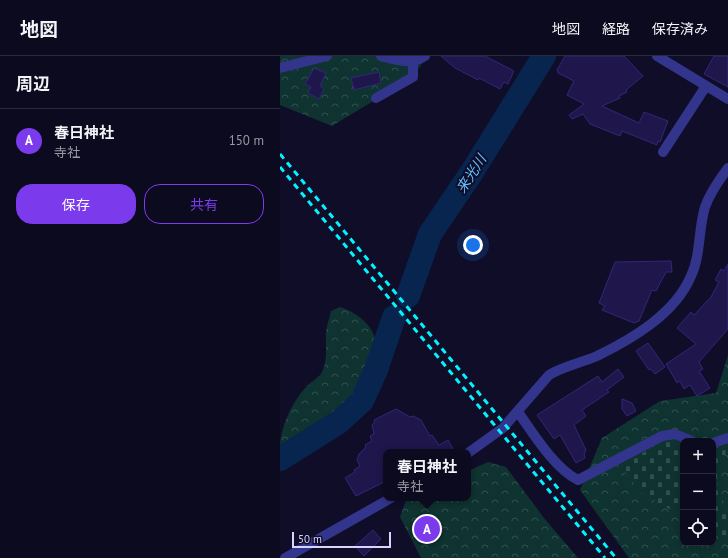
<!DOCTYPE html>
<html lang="ja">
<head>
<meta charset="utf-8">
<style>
	body { margin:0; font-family:"PT Sans","Noto Sans JP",sans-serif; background:#1a182c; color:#f1f3f6 }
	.controls { position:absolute; right:12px; bottom:12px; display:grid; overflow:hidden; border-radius:8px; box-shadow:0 2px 6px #0003 }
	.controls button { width:36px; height:36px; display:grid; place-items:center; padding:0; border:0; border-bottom:1px solid #2c2b3d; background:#0c0a1f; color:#f1f3f6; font:20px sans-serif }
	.scale { position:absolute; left:12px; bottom:10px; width:99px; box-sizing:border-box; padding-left:4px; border:2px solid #d7d5ff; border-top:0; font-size:11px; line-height:14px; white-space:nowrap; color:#d7d5ff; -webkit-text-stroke:3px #100d29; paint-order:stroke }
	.you { position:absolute; left:193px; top:189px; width:14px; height:14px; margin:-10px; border:3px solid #fff; border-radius:50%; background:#1a73e8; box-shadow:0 0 0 6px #1a73e833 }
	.badge { display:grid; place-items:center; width:26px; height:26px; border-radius:50%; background:#7c3aed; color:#fff; font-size:13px; font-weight:700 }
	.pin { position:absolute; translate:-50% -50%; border:2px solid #fff; box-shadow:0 1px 4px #0006 }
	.popup { position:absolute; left:103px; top:393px; width:88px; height:52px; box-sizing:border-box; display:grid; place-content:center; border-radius:8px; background:#0c0a1f; filter:drop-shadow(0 1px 3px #0005); font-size:13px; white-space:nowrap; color:#9a9aa4 }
	.popup b { font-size:15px; color:#f1f3f6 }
	.popup::after { content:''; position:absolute; left:50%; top:100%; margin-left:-8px; border:8px solid transparent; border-top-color:#0c0a1f }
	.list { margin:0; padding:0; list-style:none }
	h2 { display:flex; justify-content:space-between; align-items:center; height:52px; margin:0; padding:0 16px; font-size:17px }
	h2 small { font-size:13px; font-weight:400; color:#9a9aa4 }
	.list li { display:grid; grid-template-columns:26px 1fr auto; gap:12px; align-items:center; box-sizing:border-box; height:64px; padding:0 16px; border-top:1px solid #2c2b3d }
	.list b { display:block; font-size:15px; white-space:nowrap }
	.list p { margin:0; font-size:13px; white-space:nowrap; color:#9a9aa4 }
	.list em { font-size:13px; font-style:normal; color:#9a9aa4 }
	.actions { display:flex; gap:8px; padding:12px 16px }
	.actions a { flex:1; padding:9px 0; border:1px solid #7c3aed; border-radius:16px; text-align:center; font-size:14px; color:#7c3aed }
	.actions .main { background:#7c3aed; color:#fff }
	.icon { flex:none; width:22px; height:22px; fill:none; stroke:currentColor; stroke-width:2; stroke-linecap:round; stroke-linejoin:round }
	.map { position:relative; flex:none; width:448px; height:502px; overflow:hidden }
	header { display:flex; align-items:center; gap:24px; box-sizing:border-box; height:56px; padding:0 20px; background:#0c0a1f; border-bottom:1px solid #2c2b3d }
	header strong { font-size:19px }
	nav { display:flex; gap:22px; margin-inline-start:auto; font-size:14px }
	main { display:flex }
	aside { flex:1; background:#0c0a1f }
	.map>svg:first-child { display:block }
</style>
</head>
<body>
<header>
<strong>地図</strong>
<nav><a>地図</a><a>経路</a><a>保存済み</a></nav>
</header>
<main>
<aside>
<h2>周辺<small></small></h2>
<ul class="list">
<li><span class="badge">A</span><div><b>春日神社</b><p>寺社</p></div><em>150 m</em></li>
</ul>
<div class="actions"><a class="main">保存</a><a>共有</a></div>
</aside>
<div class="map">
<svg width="448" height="502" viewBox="0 0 448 502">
	<defs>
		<pattern id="forest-crowns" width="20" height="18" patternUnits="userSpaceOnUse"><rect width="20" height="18" fill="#0f3330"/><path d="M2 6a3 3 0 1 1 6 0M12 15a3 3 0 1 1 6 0" fill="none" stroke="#31504f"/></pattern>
		<pattern id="cemetery-stones" width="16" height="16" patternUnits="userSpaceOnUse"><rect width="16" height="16" fill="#0f3330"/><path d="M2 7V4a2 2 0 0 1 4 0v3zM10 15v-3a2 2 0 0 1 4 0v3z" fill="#31504f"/></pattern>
	</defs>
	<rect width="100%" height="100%" fill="#100d29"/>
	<path fill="url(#forest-crowns)" fill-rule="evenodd" d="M0,0h147l-14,21 -81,49 -52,-21z
		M60,251c19,6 37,21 37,43 0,5 -4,10 -6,14 -6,16 -12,30 -24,42 -18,18 -43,28 -64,42h-3c0,-20 12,-46 26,-61 4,-5 13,-9 16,-15 5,-10 4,-23 4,-33 -1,-9 3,-19 5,-28z
		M448,299v203h-99l-49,-68 22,-52 58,-37 56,-8zM403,385h30v102h-30z
		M208,406l18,5 38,51 34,40h-157l-21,-41 6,-17 4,-2h58v-27z"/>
	<path fill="url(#cemetery-stones)" d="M394,384l9,4v73l-41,-24 -21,-26 34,-22z
		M448,390l-11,30 1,16 10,19v29l-15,-7v-84z"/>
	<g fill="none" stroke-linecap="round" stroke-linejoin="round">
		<path stroke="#07254e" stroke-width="24" d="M128,240l22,-62 42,-62 72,-116
			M0,403l59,-37 23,-21 14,-31 18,-53"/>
	</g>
	<path fill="#1f174c" stroke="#32267a" d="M161,0h44l29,15 -6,13 -4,-2 -4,7 -21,-11 -1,2 -23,-12z
		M285,0h59l19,20 -17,14 1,2 -8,4 1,2 -18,8 37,17 5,-11 24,9 -8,21 -2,-1 -1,4 -35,-14 -2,5 -30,-12 -7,-10 -11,5 -3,-4 15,-11 -17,-9 7,-14 -16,-8 -1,-3z
		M434,0h14v31l-24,-13z
		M34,12l12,5 -6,13 4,3 -5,10 -11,-6 3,-6 -6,-3z
		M99,16l2,11 -27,7 -3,-12z
		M391,205l1,11h-6l-10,19 -4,-1 -13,31 -5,2 -32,-13 3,-4 -6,-3 16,-41z
		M448,208v65l-29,33 4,7 -4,2 11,17 -13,8 -7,-11 -6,4 -4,-8 -3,2 -11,-19 30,-20 -19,-16 14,-16 3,3 17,-18 8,-15 -4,-2 6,-11 3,2z
		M368,287l17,24 -10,7 -4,-5 -2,1 -13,-19z
		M338,313l6,8 -17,13 2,2 -27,18 4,6 -12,9 12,25 -2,4 1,4 -9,5 -16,-28 -6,4 -17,-24 61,-39 4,6z
		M342,343l10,4 4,8 -9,5 -5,-7z
		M116,353l14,8 3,-1 8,4 9,16 2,-1 7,10 9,-5 7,12h-69v29l-30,15 -11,-18 10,-6 -1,-2 6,-4 -3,-6 2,-6 7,-7 -1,-2 7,-4 -2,-5 4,-2 -2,-9 3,-3 -1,-2z
		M146,463l17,10 -7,10 -5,-3 -2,2 -11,-7z
		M93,474l8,9 -17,17 -9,-10z"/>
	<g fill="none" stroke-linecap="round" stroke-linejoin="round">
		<path stroke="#33358d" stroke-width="10" d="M101,0c15,4 31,9 44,0
			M377,0l71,43
			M0,12l47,-12
			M96,42l37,-21v-17
			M383,96l43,-66
			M238,356c15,21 36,56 60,68l84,-44 13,-2 17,7
			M433,387l15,-5
			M188,397l35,-25 46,-53c15,-9 32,-12 48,-19 35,-17 78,-42 94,-80 10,-21 7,-46 14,-69 5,-14 14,-27 23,-39
			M5,502l106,-60"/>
		<path stroke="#01f4ff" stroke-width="3" stroke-dasharray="6 5" stroke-linecap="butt" d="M0,98l336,404
			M0,111l325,391"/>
	</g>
	<g text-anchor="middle" stroke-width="4" stroke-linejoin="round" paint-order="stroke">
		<g font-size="14" font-style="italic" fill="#63c0ff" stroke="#100d29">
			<text transform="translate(191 118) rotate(-57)" y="5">来光川</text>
		</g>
	</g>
</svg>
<div class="controls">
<button>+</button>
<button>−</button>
<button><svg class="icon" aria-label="locate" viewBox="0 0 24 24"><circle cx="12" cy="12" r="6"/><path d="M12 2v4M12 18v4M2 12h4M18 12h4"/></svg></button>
</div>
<div class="scale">50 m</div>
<div class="you"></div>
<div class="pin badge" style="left:147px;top:473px">A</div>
<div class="popup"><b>春日神社</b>寺社</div>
</div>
</main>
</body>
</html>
